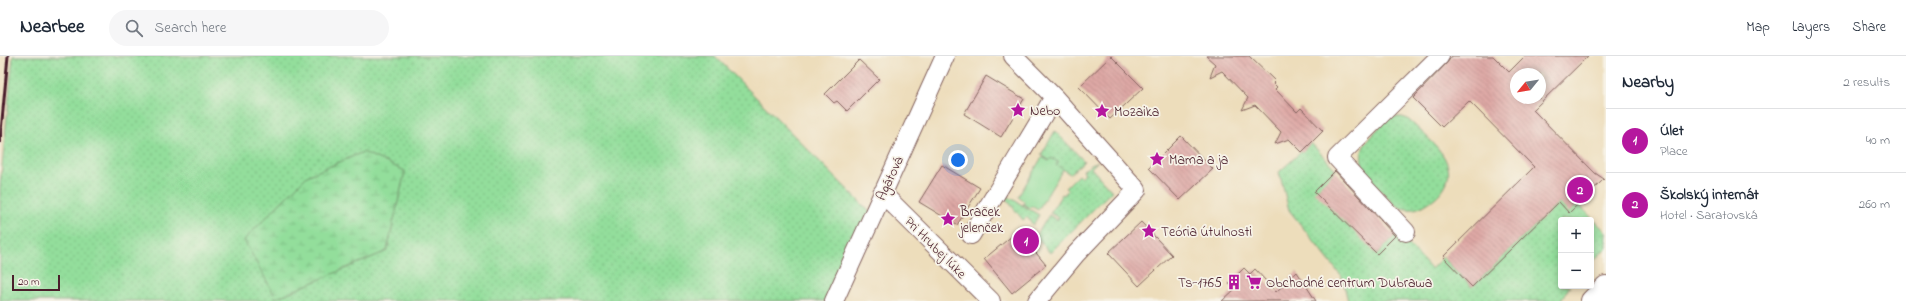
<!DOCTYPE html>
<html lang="en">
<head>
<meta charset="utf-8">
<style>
	body { margin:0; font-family:"Indie Flower",sans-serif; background:#f6f6f7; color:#1f2937 }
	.controls { position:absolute; right:12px; bottom:12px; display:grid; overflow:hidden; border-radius:4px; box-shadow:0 2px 6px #0003 }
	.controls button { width:36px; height:36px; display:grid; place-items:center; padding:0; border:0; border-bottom:1px solid #e0e1e3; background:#fff; color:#1f2937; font:20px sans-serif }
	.compass { position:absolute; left:1510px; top:12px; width:36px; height:36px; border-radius:50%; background:#fff; box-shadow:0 2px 6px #0003; rotate:240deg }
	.scale { position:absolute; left:12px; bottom:10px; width:48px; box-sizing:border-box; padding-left:4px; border:2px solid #4a1f2b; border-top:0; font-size:11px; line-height:14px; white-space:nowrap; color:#4a1f2b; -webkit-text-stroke:3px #f7f3e8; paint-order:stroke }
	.you { position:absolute; left:958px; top:104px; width:14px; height:14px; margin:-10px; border:3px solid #fff; border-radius:50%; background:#1a73e8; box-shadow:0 0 0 6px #1a73e833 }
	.badge { display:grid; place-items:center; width:26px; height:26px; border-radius:50%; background:#b5179e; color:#fff; font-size:13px; font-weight:700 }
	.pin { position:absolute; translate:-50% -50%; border:2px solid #fff; box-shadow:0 1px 4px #0006 }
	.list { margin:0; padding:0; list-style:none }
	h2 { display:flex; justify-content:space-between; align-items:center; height:52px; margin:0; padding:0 16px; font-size:17px }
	h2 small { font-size:13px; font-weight:400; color:#747a83 }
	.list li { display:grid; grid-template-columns:26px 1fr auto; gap:12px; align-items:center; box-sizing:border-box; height:64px; padding:0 16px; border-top:1px solid #e0e1e3 }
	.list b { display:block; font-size:15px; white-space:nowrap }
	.list p { margin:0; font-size:13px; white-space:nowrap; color:#747a83 }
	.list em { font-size:13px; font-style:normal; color:#747a83 }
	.icon { flex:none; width:22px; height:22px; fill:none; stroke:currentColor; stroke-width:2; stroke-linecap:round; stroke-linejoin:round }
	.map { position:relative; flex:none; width:1606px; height:245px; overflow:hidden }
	header { display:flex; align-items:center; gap:24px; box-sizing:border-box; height:56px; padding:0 20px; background:#fff; border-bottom:1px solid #e0e1e3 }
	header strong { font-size:19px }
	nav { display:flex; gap:22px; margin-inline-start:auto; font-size:14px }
	.search { width:280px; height:36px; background:#f6f6f7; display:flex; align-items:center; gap:10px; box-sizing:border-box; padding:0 14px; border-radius:22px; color:#747a83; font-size:15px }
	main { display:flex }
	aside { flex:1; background:#fff }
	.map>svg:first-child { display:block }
</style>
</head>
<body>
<header>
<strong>Nearbee</strong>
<div class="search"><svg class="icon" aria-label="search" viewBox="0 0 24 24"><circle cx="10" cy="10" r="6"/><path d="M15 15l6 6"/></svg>Search here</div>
<nav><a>Map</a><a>Layers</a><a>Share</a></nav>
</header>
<main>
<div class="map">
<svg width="1606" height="245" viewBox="0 0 1606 245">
	<defs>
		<pattern id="green-dots" width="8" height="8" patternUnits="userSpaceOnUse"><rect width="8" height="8" fill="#93de9b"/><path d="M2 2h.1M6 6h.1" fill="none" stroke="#80be86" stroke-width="1.8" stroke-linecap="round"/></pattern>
		<pattern id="wetland-marsh" width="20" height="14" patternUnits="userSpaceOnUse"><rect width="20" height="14" fill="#93de9b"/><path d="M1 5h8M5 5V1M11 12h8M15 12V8" fill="none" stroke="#80be86"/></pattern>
		<pattern id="building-back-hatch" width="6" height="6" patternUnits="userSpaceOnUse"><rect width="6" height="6" fill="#dea8a5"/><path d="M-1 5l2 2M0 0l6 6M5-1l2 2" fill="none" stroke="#b68887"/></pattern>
	</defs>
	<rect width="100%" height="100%" fill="#f7f3e8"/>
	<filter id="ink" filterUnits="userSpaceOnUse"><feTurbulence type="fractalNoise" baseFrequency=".025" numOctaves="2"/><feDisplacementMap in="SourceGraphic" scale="8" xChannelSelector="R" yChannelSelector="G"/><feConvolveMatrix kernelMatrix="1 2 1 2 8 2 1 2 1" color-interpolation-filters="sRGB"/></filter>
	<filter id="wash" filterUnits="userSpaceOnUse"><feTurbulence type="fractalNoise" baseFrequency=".012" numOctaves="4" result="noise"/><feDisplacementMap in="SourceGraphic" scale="16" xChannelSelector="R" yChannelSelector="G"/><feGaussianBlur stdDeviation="0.9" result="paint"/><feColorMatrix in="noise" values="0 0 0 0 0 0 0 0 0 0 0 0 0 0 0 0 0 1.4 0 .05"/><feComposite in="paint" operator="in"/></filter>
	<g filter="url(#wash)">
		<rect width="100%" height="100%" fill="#edddbb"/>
		<path fill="url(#green-dots)" stroke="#6e7e63" d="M13,0h702l156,157 -38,88h-833v-114z
			M1392,61h10l6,2c21,21 61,47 28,78 -9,7 -18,14 -30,12 -11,-1 -17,-10 -24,-17 -19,-19 -31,-37 -8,-59 5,-6 11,-12 18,-16z
			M1055,75l29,30 -14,13 -14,-9 2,-3 -8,-1 -9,-6z
			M1311,87l25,27 -21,22 62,62 21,-21 33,36 12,-12 29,30 87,-85 10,11 9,-9 28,28v16l-15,16v-44h-30v66h9l-10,15h-212l-6,-24 -53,-67 -10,-38z
			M1098,105l-7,7 21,23 -62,62 -14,-17 13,-21 8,5 2,-2 -9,-5 12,-19 2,1 4,-5 -3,-2 13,-13 2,2 5,-4 -2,-3 2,-1z
			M1004,138l35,21 -6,10 -6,-8 -4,3 -20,-25z"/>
		<path fill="url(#wetland-marsh)" stroke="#6e7e63" d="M363,96l42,19 -18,80 -111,47 -32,-58 63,-64z"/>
		<path fill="#93de9b" stroke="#6e7e63" d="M1042,101l7,4 2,-3 7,4 -2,3 7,4 -25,41 -7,-4 -1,2 -7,-4 2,-2 -7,-5z"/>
		<g id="blocks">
			<path fill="url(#building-back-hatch)" fill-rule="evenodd" d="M1111,0l32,32 -33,31 -31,-32z
				M1206,0h43l26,25 -2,2 4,4 -2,2 22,23 4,-4 22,23 -21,21 -13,-13 -14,5 6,-12 -26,-27 -13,5 6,-12 -26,-27 -12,6 5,-13z
				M1452,0h41l16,16 16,-16h63l-55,54 62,63 9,6 -35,34 -10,-11 -87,85 -29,-30 91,-90 -65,-66 -27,26 -29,-29 34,-35zM1516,18h24v24h-24z
				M859,4l20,19 -32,32 -10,-10 -3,2 -9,-9z
				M986,20l38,23 -23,38 -37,-23z
				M1181,80l32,33 -33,31 -31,-32z
				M942,109l38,23 -23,37 -38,-23z
				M1335,115l60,65 -18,18 -63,-62z
				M1141,166l31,33 -33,31 -31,-33z
				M1018,175l28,34 -34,28 -28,-34z
				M1244,212l6,6 5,-5 21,23 21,-20 19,29h-94l13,-12 -6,-6z"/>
		</g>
	</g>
	<g filter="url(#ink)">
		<use href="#blocks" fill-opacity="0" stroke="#83625d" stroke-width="1"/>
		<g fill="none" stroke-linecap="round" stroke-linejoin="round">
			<g stroke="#83625d" stroke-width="20">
				<path id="street" d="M1013,0l41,41 83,93 -61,64 -39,47
					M882,137l109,108
					M1406,176l-69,-74 103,-102
					M971,179l83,-138
					M834,245l111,-245"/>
			</g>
			<g stroke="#83625d" stroke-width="24">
				<path id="secondary" d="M1592,245l14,-14"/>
			</g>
			<use href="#street" stroke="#fff" stroke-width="18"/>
			<use href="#secondary" stroke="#fff" stroke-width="22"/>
			<path stroke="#4a1f2b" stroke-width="3" d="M0,86l8,-86"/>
		</g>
	</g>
	<defs>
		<g id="sight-bare" transform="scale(1.2)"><path d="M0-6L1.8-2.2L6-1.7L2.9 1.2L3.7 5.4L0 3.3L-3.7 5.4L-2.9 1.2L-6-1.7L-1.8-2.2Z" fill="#b5179e" stroke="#f7f3e8" stroke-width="2.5" paint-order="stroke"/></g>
		<g id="building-bare" transform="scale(1.2)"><path d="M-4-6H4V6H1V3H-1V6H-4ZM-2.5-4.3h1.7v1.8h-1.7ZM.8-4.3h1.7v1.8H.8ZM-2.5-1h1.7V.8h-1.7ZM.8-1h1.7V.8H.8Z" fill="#b5179e" stroke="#f7f3e8" stroke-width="2.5" paint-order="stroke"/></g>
		<g id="supermarket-bare" transform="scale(1.2)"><path d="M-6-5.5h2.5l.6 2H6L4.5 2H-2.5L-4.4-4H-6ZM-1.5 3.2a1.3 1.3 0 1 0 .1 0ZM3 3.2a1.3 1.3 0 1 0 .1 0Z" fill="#b5179e" stroke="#f7f3e8" stroke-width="2.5" paint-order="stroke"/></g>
	</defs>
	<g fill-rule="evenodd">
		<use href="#sight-bare" x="1018" y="54"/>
		<use href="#sight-bare" x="1102" y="55"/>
		<use href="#sight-bare" x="1157" y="103"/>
		<use href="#sight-bare" x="948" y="163"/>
		<use href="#sight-bare" x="1149" y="175"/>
		<use href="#building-bare" x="1234" y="226"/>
		<use href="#supermarket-bare" x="1254" y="226"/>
	</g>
	<g text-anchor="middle" stroke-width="3.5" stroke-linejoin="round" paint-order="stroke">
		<g font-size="14" fill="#4a1f2b" stroke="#f7f3e8" text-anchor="start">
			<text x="1030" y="59">Nebo</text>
			<text x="1114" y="60">Mozaika</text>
			<text x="1169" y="108">Mama a ja</text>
			<text x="960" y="160">Braček<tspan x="960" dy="16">jelenček</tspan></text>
			<text x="1161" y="180">Teória útulnosti</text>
			<text x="1222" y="231" text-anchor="end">Ts-1765</text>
			<text x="1266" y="231">Obchodné centrum Dubrawa</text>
		</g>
		<g font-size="14" fill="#4a1f2b" stroke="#f7f3e8">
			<text transform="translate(889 122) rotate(-65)" y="5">Agátová</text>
			<text transform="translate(936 191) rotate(45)" y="5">Pri Hrubej lúke</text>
		</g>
	</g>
</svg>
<div class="controls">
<button>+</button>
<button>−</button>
</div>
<svg class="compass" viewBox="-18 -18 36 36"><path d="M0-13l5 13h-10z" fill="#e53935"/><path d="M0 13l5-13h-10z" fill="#747a83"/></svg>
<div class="scale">20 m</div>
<div class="you"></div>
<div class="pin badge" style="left:1026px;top:185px">1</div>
<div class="pin badge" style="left:1580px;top:134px">2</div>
</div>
<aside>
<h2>Nearby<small>2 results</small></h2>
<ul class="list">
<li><span class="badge">1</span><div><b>Úlet</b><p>Place</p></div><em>40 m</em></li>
<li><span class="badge">2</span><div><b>Školský internát</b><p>Hotel · Saratovská</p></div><em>260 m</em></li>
</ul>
</aside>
</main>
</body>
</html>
